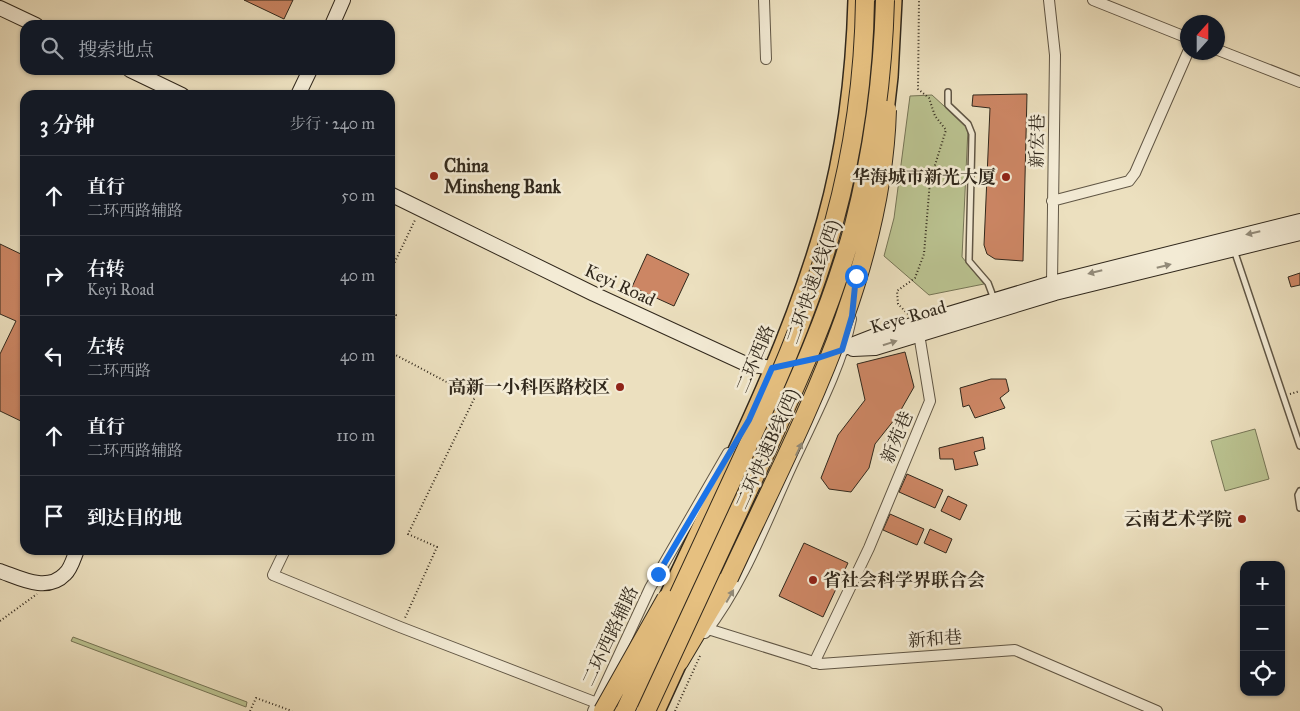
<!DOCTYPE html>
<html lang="zh">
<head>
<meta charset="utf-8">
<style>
	body { margin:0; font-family:"IM FELL Great Primer","Noto Serif SC",serif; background:#242831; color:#f1f3f6 }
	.controls { position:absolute; right:15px; bottom:15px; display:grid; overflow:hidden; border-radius:10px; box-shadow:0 1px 4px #0004 }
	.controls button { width:45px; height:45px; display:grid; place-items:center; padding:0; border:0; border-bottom:1px solid #363941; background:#171b24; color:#f1f3f6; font:25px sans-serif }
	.compass { position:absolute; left:1180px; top:15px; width:45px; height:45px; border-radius:50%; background:#171b24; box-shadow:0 1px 4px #0004; rotate:21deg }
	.stop { position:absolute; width:15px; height:15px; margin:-11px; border:4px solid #1a73e8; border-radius:50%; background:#fff }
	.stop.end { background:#1a73e8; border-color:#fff; box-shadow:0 1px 5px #0008 }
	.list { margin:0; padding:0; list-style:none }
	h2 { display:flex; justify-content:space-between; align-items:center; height:65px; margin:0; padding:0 20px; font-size:21px }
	h2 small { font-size:16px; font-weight:400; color:#9ea1a6 }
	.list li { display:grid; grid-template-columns:32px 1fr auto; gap:15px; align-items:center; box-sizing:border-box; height:80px; padding:0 20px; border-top:1px solid #363941 }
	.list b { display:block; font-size:19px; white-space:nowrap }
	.list p { margin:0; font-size:16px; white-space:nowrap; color:#9ea1a6 }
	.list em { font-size:16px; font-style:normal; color:#9ea1a6 }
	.icon { flex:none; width:28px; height:28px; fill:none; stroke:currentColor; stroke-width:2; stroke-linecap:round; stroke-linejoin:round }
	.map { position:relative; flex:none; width:1300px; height:711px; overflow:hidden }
	.search { position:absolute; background:#171b24; box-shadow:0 1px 4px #0004; left:20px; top:20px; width:375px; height:55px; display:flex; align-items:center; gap:12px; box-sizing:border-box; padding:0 18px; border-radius:15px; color:#9ea1a6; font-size:19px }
	.panel { position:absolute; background:#171b24; box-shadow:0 1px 4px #0004; left:20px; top:90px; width:375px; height:465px; border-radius:15px }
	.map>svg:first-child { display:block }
</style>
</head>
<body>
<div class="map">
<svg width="1300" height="711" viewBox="0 0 1300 711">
	<rect width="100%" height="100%" fill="#ece0bf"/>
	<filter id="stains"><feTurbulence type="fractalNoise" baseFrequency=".004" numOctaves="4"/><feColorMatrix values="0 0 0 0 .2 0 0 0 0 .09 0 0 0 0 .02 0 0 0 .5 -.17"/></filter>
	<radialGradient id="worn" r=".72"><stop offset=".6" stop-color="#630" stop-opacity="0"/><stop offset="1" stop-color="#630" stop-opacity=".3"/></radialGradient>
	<path fill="#bac290" stroke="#767556" d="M932,95l36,33 -6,129 22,27 -55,11 -45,-39 10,-38 16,-122z
		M1255,429l14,50 -44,12 -14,-50z
		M73,637l174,65 -1,5 -175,-66z"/>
	<path fill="#cc8664" stroke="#31281c" d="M244,0h49l-9,19z
		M1027,94l-4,167 -28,-2 -8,-5 -3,-9 6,-137 -18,-2 1,-11z
		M0,244l25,12v167l-25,-12v-57l16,-33 -16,-7z
		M647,254l42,20 -15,32 -42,-19z
		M1300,273v12l-9,2 -3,-10z
		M905,352l9,35 -16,28 -23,29 -6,24 -18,24 -22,-3 -8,-11 17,-43 27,-35 -8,-36z
		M991,379h15l3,12 -9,7 5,10 -30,10 -6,-13 -6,2 -3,-19z
		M983,437l2,12 -11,3 4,13 -23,5 -2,-11h-13l-1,-11z
		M907,474l36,16 -8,18 -36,-16z
		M948,496l19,9 -7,15 -19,-9z
		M890,514l34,15 -7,16 -34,-15z
		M930,529l22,10 -6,14 -22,-10z
		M804,543l44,20 -25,54 -44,-21z"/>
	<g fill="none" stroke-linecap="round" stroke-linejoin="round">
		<g stroke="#605645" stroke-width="8">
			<path id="lane" d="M948,92v13l20,19 4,10 -3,127 19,22 6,16
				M1234,250l66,196
				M1300,491l-2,4 2,13"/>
		</g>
		<g stroke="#605645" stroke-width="12">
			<path id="street" d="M764,0l2,59
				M1049,0l6,55 -3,228
				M1093,0l95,38
				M1218,50l82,32
				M1052,201l77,-20 6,-8 53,-121
				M285,550l-12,25 127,52 197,76
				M708,629l112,35 195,-14 142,61
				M705,633c38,-49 60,-109 86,-166 21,-46 50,-99 60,-148
				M814,663l55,-115 61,-147 -11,-67
				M593,711l57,-123 78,-135"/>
		</g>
		<g stroke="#31281c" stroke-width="16">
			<path id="secondary" d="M0,8l36,17
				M332,25l11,-25
				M130,70l52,25
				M298,95l12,-25
				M390,194l204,100 152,70 26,4 46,-10 54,-21 180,-54 248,-62
				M853,349l22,-1 180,-55 245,-60
				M0,571c20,7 47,22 65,3 6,-5 9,-17 12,-24"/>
		</g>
		<g stroke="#31281c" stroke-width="18">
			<path id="primary" d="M885,121l5,-44 4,-77
				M707,602c54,-116 111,-230 150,-352
				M661,610c59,-128 126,-254 164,-390 20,-72 29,-146 31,-220
				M614,711l13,-28
				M657,711l27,-59"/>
		</g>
		<g stroke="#31281c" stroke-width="20">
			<path id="highway" d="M679,662l50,-84"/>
		</g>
		<path stroke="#31281c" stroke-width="2" stroke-dasharray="1 2.5" stroke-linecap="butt" d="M390,272l25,-52
			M390,311l6,4 -6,13
			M908,314l-10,-10 -1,-13 18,-13 9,-24 6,-73 16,-51 -11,-14 -6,-18 -11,-9 1,-89
			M390,352l85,45 -67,137 29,13 -32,71
			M1290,394l10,-3
			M0,621l37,-27
			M250,711l6,-13 36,13
			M675,711l25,-55"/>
		<use href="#lane" stroke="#f3ebd5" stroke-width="5"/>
		<use href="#street" stroke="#f3ebd5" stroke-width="10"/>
		<use href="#secondary" stroke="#f3ebd5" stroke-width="14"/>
		<use href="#primary" stroke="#e6c080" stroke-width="15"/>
		<use href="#highway" stroke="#e6c080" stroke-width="18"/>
		<g stroke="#31281c" stroke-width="20" stroke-linecap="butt">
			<path id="highway-bridge" d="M729,578c69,-149 153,-300 158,-468
				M603,711l63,-112
				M625,711c35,-77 71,-154 107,-231 39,-84 78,-169 102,-258 20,-73 30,-147 31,-222
				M646,711c36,-77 71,-154 107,-231 38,-83 77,-166 101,-255 19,-74 29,-149 31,-225"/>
		</g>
		<use href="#highway-bridge" stroke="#e6c080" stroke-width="18"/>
	</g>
	<defs><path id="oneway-solid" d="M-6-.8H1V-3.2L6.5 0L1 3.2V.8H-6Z" transform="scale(1.25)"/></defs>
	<g fill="#928a78">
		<use href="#oneway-solid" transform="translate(1253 233) rotate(167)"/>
		<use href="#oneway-solid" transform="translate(1164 266) rotate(-14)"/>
		<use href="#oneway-solid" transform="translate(1095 272) rotate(166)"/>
		<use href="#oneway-solid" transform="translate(890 343) rotate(-18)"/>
		<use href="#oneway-solid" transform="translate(799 449) rotate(-65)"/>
		<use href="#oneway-solid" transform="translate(730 596) rotate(-60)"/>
	</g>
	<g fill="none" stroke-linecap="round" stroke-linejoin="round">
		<path stroke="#1a73e8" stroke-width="6" d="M658,574l91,-154 23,-52 46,-10 24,-8 10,-34 4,-40"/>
	</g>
	<g fill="#8f2418" stroke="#f3ebd5" stroke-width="2">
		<circle cx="434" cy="176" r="5"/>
		<circle cx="1006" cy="177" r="5"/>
		<circle cx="620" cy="387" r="5"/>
		<circle cx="1242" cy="519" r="5"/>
		<circle cx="813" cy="580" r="5"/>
	</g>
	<g text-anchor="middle" stroke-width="5" stroke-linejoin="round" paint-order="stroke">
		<g font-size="18" fill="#31281c" stroke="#f3ebd5">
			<text transform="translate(1037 141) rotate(-89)" y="6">新宏巷</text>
			<text transform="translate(813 282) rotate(-71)" y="6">二环快速A线(西)</text>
			<text transform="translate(620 285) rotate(25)" y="6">Keyi Road</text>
			<text transform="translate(908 317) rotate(-16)" y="6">Keye Road</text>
			<text transform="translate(755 359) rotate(-67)" y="6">二环西路</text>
			<text transform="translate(897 437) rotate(-67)" y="6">新苑巷</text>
			<text transform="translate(767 449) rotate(-66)" y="6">二环快速B线(西)</text>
			<text transform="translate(610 636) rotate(-65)" y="6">二环西路辅路</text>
			<text transform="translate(935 639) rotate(-4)" y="6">新和巷</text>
		</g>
		<g font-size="18" font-weight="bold" fill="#31281c" stroke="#f3ebd5" text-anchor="end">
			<text x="444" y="172" text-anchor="start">China<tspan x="444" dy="21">Minsheng Bank</tspan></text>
			<text x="996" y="183">华海城市新光大厦</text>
			<text x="610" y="393">高新一小科医路校区</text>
			<text x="1232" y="525">云南艺术学院</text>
			<text x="823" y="586" text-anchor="start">省社会科学界联合会</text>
		</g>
	</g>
	<rect width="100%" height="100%" filter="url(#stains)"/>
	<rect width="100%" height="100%" fill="url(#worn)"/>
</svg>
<div class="controls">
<button>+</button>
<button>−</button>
<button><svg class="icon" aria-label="locate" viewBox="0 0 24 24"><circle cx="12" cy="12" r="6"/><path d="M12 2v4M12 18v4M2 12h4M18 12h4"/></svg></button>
</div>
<svg class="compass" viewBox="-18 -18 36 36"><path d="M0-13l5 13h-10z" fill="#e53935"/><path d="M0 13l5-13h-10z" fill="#9ea1a6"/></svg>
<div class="stop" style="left:856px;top:276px"></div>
<div class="stop end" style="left:658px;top:574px"></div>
<div class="search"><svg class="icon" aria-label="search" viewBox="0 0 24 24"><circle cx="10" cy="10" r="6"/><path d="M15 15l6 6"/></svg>搜索地点</div>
<section class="panel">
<h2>3 分钟<small>步行 · 240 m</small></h2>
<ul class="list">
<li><svg class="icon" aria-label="ahead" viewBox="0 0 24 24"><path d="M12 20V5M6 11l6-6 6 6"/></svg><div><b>直行</b><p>二环西路辅路</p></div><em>50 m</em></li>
<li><svg class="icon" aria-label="right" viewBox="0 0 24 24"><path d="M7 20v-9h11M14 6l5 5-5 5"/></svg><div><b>右转</b><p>Keyi Road</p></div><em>40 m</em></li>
<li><svg class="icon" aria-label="left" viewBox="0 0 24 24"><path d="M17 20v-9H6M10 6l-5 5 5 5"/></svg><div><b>左转</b><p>二环西路</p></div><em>40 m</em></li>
<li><svg class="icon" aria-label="ahead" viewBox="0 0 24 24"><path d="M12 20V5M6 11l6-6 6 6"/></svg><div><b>直行</b><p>二环西路辅路</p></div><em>110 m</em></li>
<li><svg class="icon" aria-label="arrive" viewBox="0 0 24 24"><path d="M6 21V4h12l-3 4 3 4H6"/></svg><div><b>到达目的地</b></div></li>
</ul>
</section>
</div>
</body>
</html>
